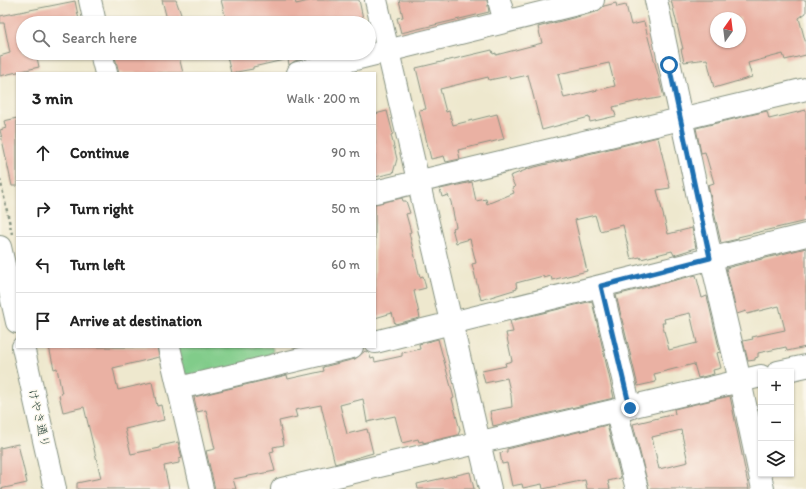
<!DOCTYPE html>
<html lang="en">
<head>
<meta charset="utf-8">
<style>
	body { margin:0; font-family:Itim,"Klee One",sans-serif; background:#f6f6f6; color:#222 }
	.controls { position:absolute; right:12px; bottom:12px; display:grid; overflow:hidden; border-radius:0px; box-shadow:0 1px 3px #0004 }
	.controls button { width:36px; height:36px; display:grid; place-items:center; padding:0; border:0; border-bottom:1px solid #e0e0e0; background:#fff; color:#222; font:20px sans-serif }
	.compass { position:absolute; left:710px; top:12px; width:36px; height:36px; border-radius:50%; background:#fff; box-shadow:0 1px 3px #0004; rotate:14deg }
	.stop { position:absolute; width:12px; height:12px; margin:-9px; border:3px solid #1f6fb2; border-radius:50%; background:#fff }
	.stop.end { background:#1f6fb2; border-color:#fff; box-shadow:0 1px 4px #0008 }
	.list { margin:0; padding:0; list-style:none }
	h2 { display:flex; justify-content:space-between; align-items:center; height:52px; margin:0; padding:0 16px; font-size:17px }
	h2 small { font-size:13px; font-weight:400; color:#767676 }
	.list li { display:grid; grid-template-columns:26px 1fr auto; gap:12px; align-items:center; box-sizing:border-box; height:56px; padding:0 16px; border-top:1px solid #e0e0e0 }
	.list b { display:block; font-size:15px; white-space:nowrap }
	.list em { font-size:13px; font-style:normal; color:#767676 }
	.icon { flex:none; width:22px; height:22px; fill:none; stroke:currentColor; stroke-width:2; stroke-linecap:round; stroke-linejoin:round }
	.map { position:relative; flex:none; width:806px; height:489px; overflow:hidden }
	.search { position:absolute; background:#fff; box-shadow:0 1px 3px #0004; left:16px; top:16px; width:360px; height:44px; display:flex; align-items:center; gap:10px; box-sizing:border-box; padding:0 14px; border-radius:22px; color:#767676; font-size:15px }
	.panel { position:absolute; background:#fff; box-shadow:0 1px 3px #0004; left:16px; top:72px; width:360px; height:276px; border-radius:0px }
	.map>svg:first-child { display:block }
</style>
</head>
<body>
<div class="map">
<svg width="806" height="489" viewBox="0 0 806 489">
	<rect width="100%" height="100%" fill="#fbf7ec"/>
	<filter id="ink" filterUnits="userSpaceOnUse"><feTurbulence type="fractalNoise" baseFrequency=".025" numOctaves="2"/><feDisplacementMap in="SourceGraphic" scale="8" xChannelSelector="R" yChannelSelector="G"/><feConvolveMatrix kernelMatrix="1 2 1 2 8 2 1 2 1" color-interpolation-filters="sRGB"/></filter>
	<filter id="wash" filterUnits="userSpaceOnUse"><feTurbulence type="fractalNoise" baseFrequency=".012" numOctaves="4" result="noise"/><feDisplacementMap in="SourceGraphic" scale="16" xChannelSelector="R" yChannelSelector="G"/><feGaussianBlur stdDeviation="0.9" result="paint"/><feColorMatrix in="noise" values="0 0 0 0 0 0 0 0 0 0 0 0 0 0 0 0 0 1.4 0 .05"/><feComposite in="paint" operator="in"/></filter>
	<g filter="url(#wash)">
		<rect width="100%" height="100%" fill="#eee8ce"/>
		<path fill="#81cc8a" stroke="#50845f" d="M175,347h97l1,4 -8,9 -76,18 -9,-6z"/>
		<g id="blocks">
			<path fill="#eab1a3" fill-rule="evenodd" d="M162,0h14l8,23h-16z
				M221,0h74l1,4 17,-4h46l5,23h-137z
				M399,0h88l2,12 -88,21 -4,-15 6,-1z
				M671,0h135v13l-7,5 7,26v11l-21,5 -2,-6 -35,9 4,14 -38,11 -7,-29 -23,3 -3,-13h2zM716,18h24v24h-24z
				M75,1l4,19 -12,3h-44v30h13l3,14 -39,9v-20l10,-3 -6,-30h-4v-7z
				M616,3l1,4 9,-2 5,20 13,-3 20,75 -17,3v-1l-34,8 3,9 -26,6 -1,-5 -47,13 -14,-55 -18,4 -1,-3 -20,4 -1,-3 -48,12 6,23 3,-1 4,14 44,-11 7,25 -46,11 2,9 -14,3 -2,-6 -13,3 -12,-49 7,-1 -10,-41 76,-18 1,4 3,-1v2l46,-12 -4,-16 58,-15 8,-6zM609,63l6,23 -51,12 -6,-24z
				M114,53h64l5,20h-64z
				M226,53h99v1l-30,7 -6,4 -1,-6 -35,8v2l-22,4z
				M806,110v111l-68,16v2l-17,4 -13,-58 6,-2 -9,-31 -4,1 -5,-25 71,-17 2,8z
				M387,111l6,23 -2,1 6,24 -4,14 -18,4v-63z
				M17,118v68h-5l-12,-56 6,-2 -2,-7z
				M658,137l12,51 -13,2 11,44 24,-6 4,20 -22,7 -2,-4 -31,8 -1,-2 -9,2 -8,-34 -23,6 -5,-16 -20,5 12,51 -35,9 -1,-4 -7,2 -1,-2 -27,7 1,6 -36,11 -9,-36 4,-1 -6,-24 -14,4 -4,-15 4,-1 -5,-25 -3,-7 -6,2 -2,-8 32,-7 4,19 10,-2 1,5 27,-11 -2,-5 3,-1 -5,-11 21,-8z
				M402,198l1,3h3l4,12 -4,1 5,18 -2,1 11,44 3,-1 3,12 -12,3 6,27 -25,6 -3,-11 -17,5v-114z
				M806,248v99l-19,4 -1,-4 -28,6v4l-3,1v2l-7,1 -5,-20 10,-2 -1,-2 33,-7 -6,-24 -32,8 -1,-3 -9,3 -11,-46z
				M696,275l6,23 5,-2 13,56 -3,1 4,15 -8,2 1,4 -16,4 -4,-14 -40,10 2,8 -18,4 -22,-91zM690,313l7,30 -28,7 -7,-27h3l-1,-4z
				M592,301l22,97 -121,28 -3,-15 22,-4 -1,-12 -4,-17 -22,5 -3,-12 24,-5 -1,-3 7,-2 -6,-28 7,-1 -3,-11z
				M438,339l16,59 -2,1 8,31 -2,5 -35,8v-2l-4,1 -1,-3 -16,4 -7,-27 -28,6 -4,-23 -23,6 7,29 20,-5 6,24 -38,11 -14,-59 -26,5 2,7 -18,4 5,24 -11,2 1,4 -4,1 5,19 -42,8 3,10h-21l-9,-38 9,-2 -9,-39 -9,2 -3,-15 93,-22 1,4 36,-8 -1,-4 32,-8 10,-8 4,2 2,6 3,-1 1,4 27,-6v-3l18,-4 -1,-5z
				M49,347h108l2,10 -46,11 5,22 34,-8 5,24 4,-1 3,15 -39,9 6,25 29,-6v-2l18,-4 4,16 -3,1v4l-15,3 5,23h-92v-6l24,-5 -17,-71 -21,5 -4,-17 3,-1 -5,-26 -3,1z
				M730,396l19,93h-100l-16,-65 42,-10 -1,-5zM681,430l7,32 -29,7 -7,-32z
				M607,425l14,53 -13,3 2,8h-23l-2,-9 -42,9 -1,-5 -19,4 -1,-4 -10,2 -5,-23 -5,1 -2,-11 7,-1v-3z
				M18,444l9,39 -27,6v-41z
				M470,472l4,17h-56l-1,-5z"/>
		</g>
	</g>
	<g filter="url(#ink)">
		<use href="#blocks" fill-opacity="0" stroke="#869281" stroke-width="1"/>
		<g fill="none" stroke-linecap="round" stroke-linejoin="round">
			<g stroke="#869281" stroke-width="24">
				<path id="minor" d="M90,0l5,23
					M376,0l114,489
					M499,0l6,22
					M656,0l55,258 29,123 23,108
					M101,53l5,20
					M298,73l295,-73
					M375,192l431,-103
					M0,247l17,75
					M601,286l29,122
					M375,342l431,-107
					M23,347l32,142
					M169,347l33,142
					M778,372l28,-6
					M179,388l173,-41
					M616,410l21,79
					M282,489l479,-113"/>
			</g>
			<path stroke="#869281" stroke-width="2.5" stroke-dasharray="3 3" stroke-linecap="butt" d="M0,179l12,55"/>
			<use href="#minor" stroke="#fff" stroke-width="22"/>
		</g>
	</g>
	<g fill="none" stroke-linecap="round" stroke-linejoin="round" filter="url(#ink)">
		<path stroke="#1f6fb2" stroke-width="5" d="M630,408l-29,-122 109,-28 -41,-193"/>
	</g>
	<g text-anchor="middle" stroke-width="3" stroke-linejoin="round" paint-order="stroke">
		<g font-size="12" fill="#1f3d34" stroke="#fbf7ec">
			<text transform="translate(39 418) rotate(77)" y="4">けやき通り</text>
		</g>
	</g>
</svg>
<div class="controls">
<button>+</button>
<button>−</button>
<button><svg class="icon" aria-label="layers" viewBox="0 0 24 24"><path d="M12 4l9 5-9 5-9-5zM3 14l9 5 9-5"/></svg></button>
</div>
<svg class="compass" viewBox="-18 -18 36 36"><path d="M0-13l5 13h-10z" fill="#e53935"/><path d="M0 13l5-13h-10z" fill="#767676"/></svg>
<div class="stop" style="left:669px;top:65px"></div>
<div class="stop end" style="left:630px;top:408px"></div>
<div class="search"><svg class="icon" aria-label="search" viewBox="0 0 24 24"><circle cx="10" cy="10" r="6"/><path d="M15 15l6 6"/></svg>Search here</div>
<section class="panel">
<h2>3 min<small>Walk · 200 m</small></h2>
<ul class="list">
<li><svg class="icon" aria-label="ahead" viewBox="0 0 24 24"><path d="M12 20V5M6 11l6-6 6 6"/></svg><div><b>Continue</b></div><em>90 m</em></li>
<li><svg class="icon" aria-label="right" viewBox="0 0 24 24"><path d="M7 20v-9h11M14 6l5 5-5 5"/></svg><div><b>Turn right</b></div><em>50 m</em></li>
<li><svg class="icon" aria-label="left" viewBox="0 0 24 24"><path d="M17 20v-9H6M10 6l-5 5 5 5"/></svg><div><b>Turn left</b></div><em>60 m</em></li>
<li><svg class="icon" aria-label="arrive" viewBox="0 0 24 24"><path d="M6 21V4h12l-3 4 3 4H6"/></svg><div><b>Arrive at destination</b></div></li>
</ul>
</section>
</div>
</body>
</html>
